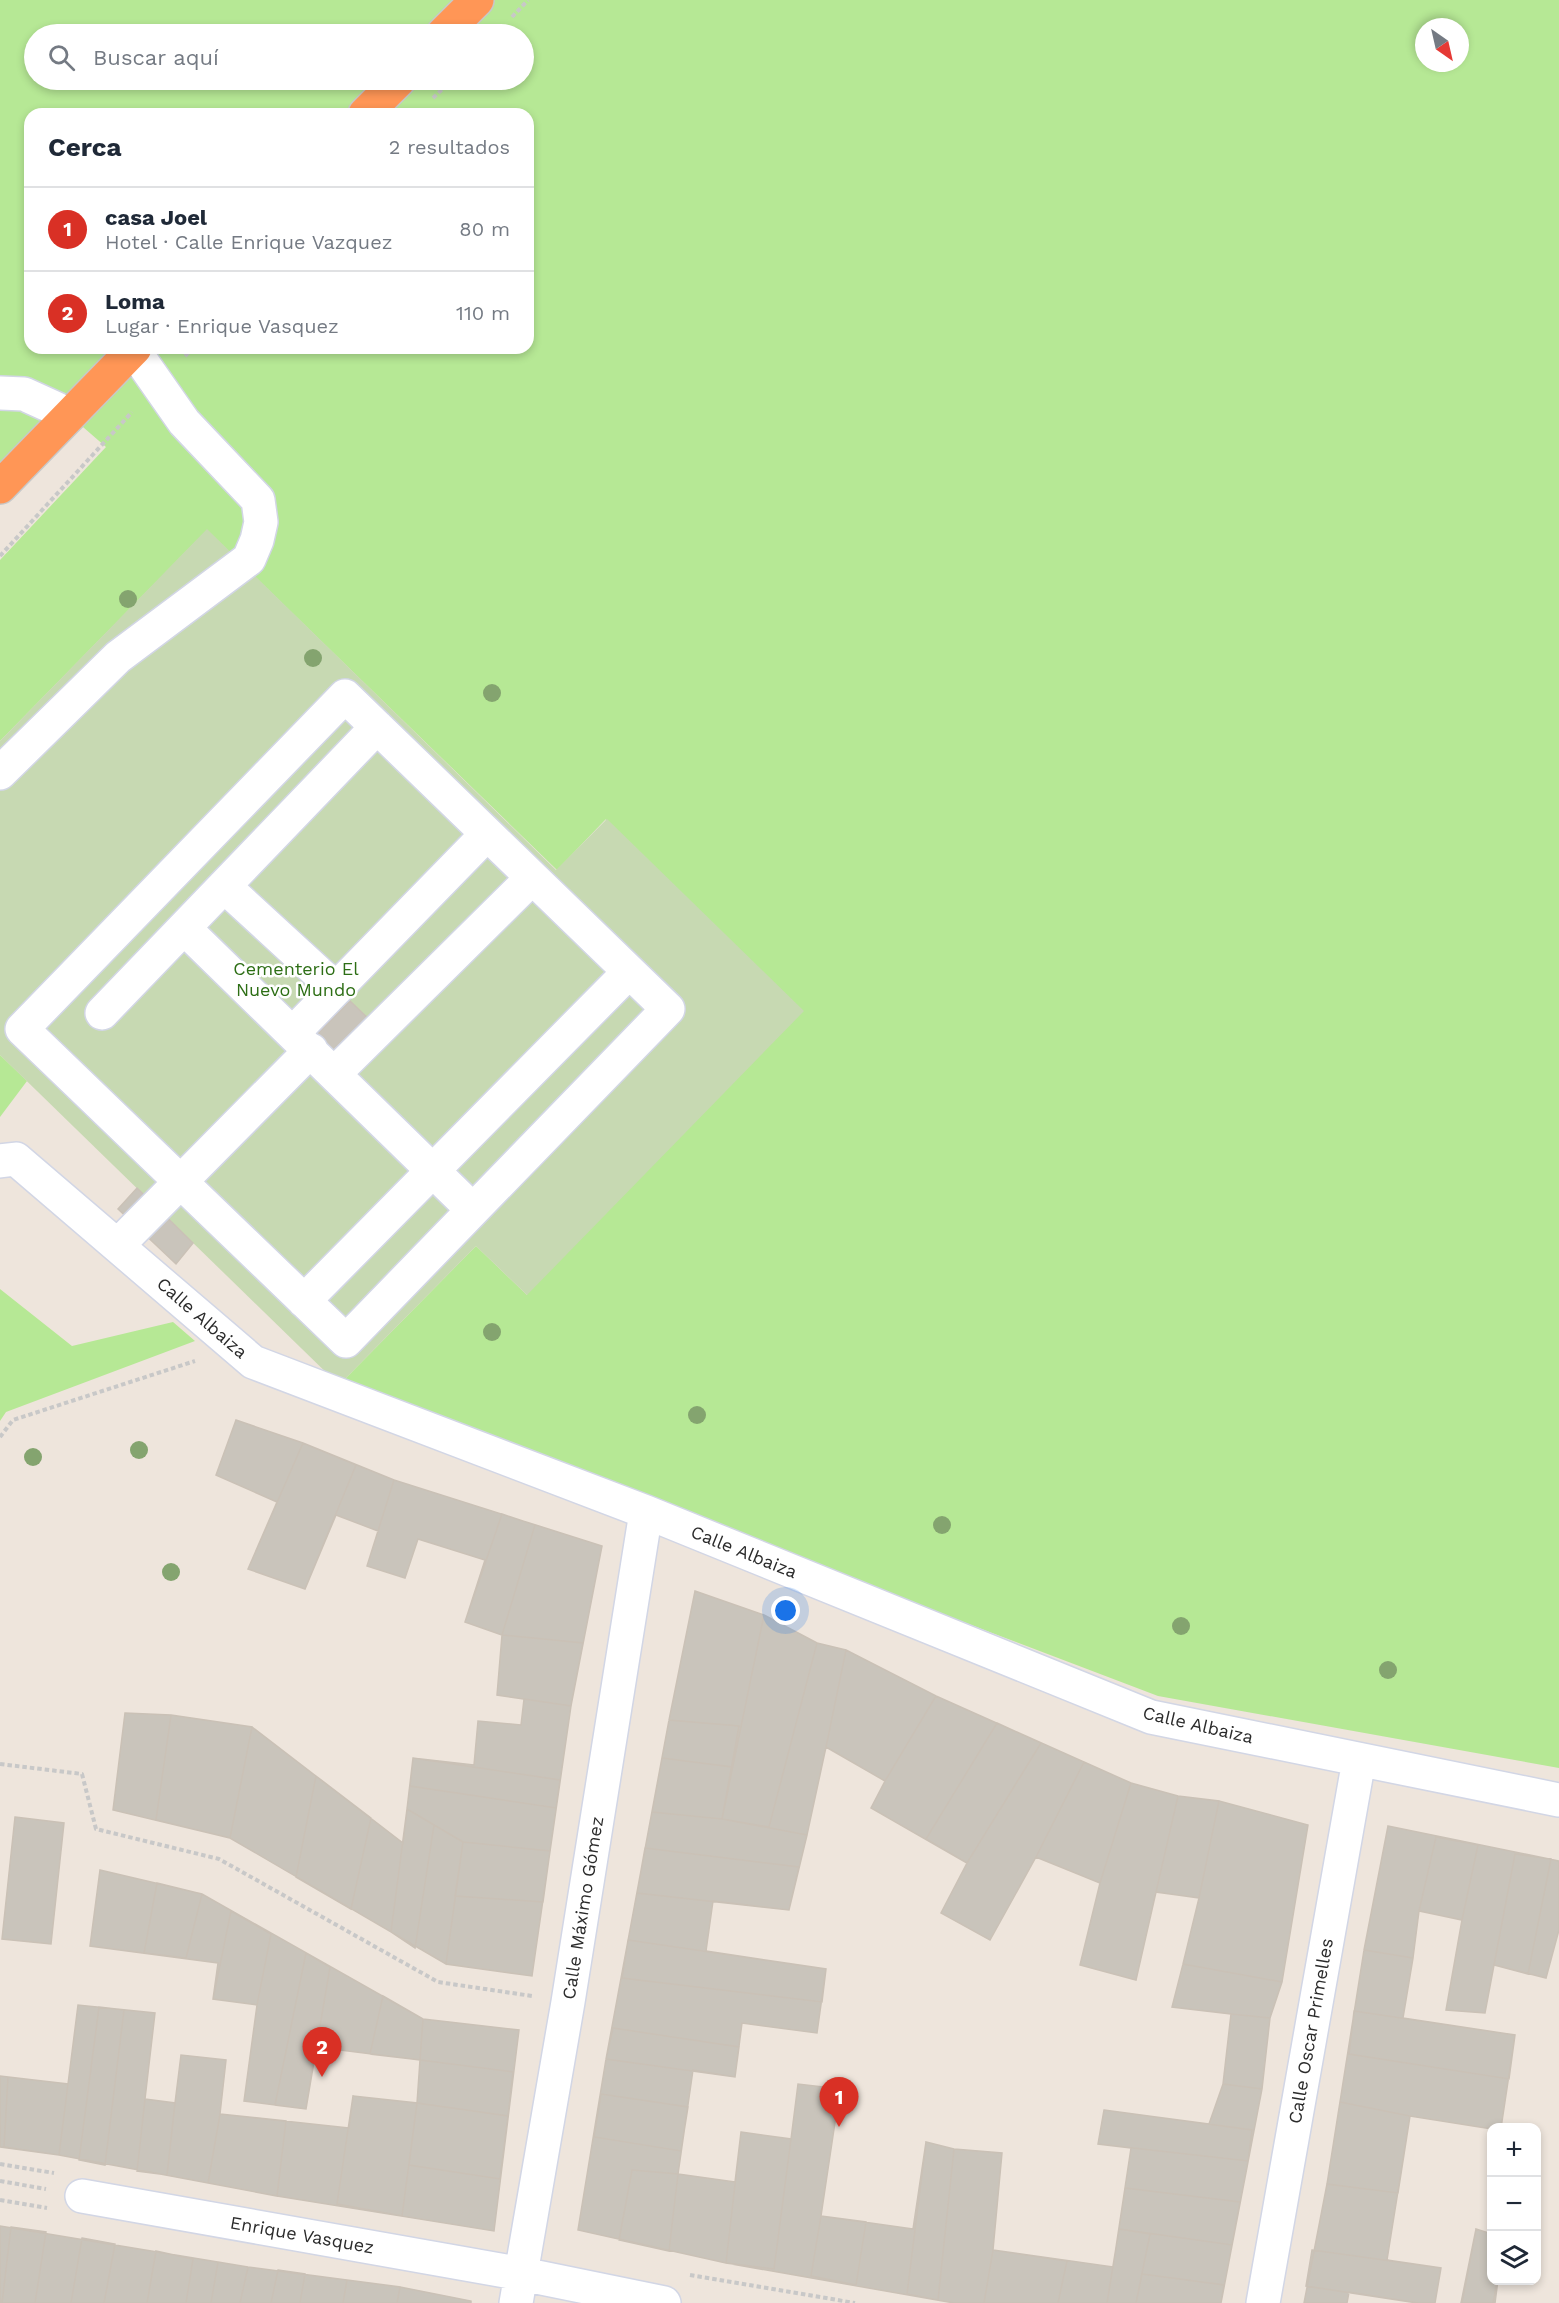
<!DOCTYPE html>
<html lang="es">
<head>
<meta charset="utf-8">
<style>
	body { margin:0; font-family:"Work Sans",sans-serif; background:#f2f2f3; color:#1f2937 }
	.controls { position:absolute; right:18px; bottom:18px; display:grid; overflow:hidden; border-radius:12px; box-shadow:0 3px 9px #0003 }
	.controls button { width:54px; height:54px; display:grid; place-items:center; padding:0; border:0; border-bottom:2px solid #e0e1e3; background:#fff; color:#1f2937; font:30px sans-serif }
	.compass { position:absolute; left:1415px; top:18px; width:54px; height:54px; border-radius:50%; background:#fff; box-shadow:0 3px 9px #0003; rotate:146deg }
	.you { position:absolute; left:786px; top:1611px; width:21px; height:21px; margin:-15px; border:4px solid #fff; border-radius:50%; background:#1a73e8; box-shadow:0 0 0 9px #1a73e833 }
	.badge { display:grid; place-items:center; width:39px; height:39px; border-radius:50%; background:#d93025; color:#fff; font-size:20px; font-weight:700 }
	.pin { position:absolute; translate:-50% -50px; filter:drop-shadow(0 2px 3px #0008) }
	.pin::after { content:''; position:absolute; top:32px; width:21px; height:18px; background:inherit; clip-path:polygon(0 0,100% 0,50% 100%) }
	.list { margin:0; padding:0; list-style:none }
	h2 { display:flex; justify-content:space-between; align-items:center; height:78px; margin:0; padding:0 24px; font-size:26px }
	h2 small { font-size:20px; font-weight:400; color:#747a83 }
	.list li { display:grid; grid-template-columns:39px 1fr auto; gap:18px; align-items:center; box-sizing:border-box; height:84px; padding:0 24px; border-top:2px solid #e0e1e3 }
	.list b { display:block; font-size:22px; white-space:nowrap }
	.list p { margin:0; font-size:20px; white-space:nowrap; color:#747a83 }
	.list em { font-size:20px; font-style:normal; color:#747a83 }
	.icon { flex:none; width:33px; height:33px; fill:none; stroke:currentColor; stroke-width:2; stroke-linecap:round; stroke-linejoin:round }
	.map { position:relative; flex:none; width:1559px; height:2303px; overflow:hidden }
	.search { position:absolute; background:#fff; box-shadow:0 3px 9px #0003; left:24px; top:24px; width:510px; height:66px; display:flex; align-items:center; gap:15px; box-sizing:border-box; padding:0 21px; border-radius:33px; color:#747a83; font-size:22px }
	.panel { position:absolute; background:#fff; box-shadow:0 3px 9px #0003; left:24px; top:108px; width:510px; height:246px; border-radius:18px }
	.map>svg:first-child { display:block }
</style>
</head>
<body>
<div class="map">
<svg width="1559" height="2303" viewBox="0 0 1559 2303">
	<rect width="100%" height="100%" fill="#eee5dc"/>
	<path fill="#b6e895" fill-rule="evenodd" d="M0,0h1559v1768l-401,-72 -819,-311 137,-139 51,49 79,-476 -49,51 -350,-340 -207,211v-181l106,-113 -38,-33 -68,73zM1424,27h36v36h-36zM34,34h490v46h-490zM30,114h498v234h-498z
		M0,1055l27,26 -27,36z
		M0,1289l72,57 101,-24 22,19 -189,71 -6,9z"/>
	<path fill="#c7d9b2" d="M207,529l349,341 51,-51 197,192 -277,284 -51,-49 -137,139 -339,-330v-314z"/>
	<path fill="#c9c4bb" stroke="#cac1b6" stroke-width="1.5" d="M350,1001l25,24 -37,37 -25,-24z
		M137,1188l56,55 -17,21 -58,-55z
		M236,1420l67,23 91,37 -16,51 -42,-16 -31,74 -57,-20 29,-67 -61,-27z
		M303,1443l53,22 -51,124 -57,-20z
		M394,1480l208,66 -31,160 -74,-11 5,-60 -37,-13 20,-62 -67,-21 -13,39 -38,-12z
		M502,1514l33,11 -33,110 -37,-13z
		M695,1591l69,24 53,28 29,7 90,46 195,87 47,13 41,5 89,24 -26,157 -99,-18 16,-66 -43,-6 -20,88 -56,-15 20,-82 -64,-26 -46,83 -49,-27 26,-50 -96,-55 14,-27 -59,-34 -19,88 -85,-16 17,-93 -70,-6z
		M764,1615l53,28 -48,184 -47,-8z
		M502,1635l81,8 -12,63 -74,-11z
		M846,1650l90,46 -51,85 -59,-34z
		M524,1699l47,7 -39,270 -86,-12 17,-122 -56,-33 6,-51 61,7 4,-44 43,4z
		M125,1713l46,2 81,12 151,116 4,-34 56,33 -17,122 -216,-126 -117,-28z
		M171,1715l81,12 -22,111 -74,-18z
		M669,1720l70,6 -17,93 85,16 -18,75 -76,-9 -7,50 120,18 -9,64 -75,-10 -7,54 -42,-7 -15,104 57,8 6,-50 50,7 7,-55 42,5 -19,127 92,13 13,-87 28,7 48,4 -9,97 120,17 18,-119 -33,-4 6,-34 105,14 14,-40 8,-70 -59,-7 11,-43 99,18 -12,36 -8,71 -41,214h-267l-228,-40 -148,-33 28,-171z
		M997,1723l44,20 -74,120 -41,-24z
		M413,1758l147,22 -4,28 -146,-22z
		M662,1758l70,9 -10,52 -70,-7z
		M1084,1762l47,21 -31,100 -64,-26z
		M316,1776l55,42 -20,91 -55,-32z
		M1178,1796l41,5 -20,97 -43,-6z
		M407,1809l27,16 -19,123 -24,-16z
		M15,1817l49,6 -13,121 -49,-5z
		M1388,1826l171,35v69l-13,48 -52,-13 -9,48 -39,-3 16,-90 -43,-9 -6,47 -49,-8z
		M1436,1837l42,8 -16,75 -43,-9z
		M463,1842l87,9 -7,51 -88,-6z
		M645,1848l154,19 -10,43 -152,-17z
		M1515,1854l36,5 -23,115 -34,-9z
		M100,1870l102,24 221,125 96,11 -25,201 -217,-35 -218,-41 -59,-8v-71l68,8 10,-79 77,8 -10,86 30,4 6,-48 45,5 -6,54 129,14 4,-32 64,7 3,-43 -104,-13 -10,62 -62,-8 13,-96 -44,-6 5,-36 -128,-17z
		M157,1883l45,11 -16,64 -42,-5z
		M231,1911l40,23 -14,71 -44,-6z
		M628,1940l198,29 -4,33 -200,-24z
		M1364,1950l49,8 -10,60 112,17 -14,93 -9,1 -82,-13 -23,144 54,8 -6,35h-17l-69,-11 -2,11h-43l23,-119z
		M306,1953l24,14 -24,142 -31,-4z
		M383,1996l40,23 -3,41 -50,-6z
		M99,2007l25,3 -19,155 -26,-5z
		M1354,2011l161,24 -6,44 -160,-25z
		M1231,2014l39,4 -8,71 -39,-5z
		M613,2028l126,19 -4,30 -129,-18z
		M420,2060l93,12 -5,44 -91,-13z
		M8,2077l60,7 -9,71 -55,-8z
		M601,2094l87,13 -7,44 -87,-14z
		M353,2096l64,7 -15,113 -65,-12z
		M145,2099l30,4 -8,72 -30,-4z
		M1340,2102l70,14 -12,77 -71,-9z
		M417,2103l91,13 -8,63 -91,-14z
		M1104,2110l148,20 -4,31 -150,-17z
		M220,2114l66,7 -9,75 -69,-13z
		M741,2132l50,7 -17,130 -48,-6z
		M926,2142l28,7 -16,151 -31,-6z
		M632,2170l46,4 -9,77 -50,-11z
		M1125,2188l115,14 -8,43 -113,-16z
		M821,2216l45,6 -10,63 -45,-9z
		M0,2226l248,41 152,20 71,14v2h-471z
		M11,2227l35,5 -11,71h-33z
		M1119,2229l31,5 -14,69h-29z
		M1476,2229l16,5v46h6l-3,23h-34z
		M1476,2229l16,5v46h5l-4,23h-31z
		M82,2238l33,6 -11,59h-33z
		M993,2250l74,11 -9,42h-74z
		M1312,2250l129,18 -6,35h-18l-111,-17z
		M156,2251l37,8 -7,44h-39z
		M218,2262l30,5 -8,36h-29z
		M278,2270l27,4 -5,29h-29z
		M1142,2274l82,11 -3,18h-85z
		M347,2280l53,7 -3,16h-54z"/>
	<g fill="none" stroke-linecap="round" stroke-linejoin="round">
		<g stroke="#d2d6e5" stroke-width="36">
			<path id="minor" d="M0,393l24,1 44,20
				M345,696l323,313 -322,332 -324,-312z
				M0,773l118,-116 131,-98 8,-19 4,-18 -3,-22 -74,-78 -51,-73
				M224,886l112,103
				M184,928l289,282
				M102,1013l275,-286
				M293,1033l194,-199
				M334,1074l198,-196
				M0,1161l16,-2 237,203 393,150 505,205 408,83
				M118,1245l193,-195
				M304,1301l325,-329
				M82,2196l440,78 142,29
				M516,2303l52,-301 78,-490
				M1263,2303l96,-543"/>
		</g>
		<g stroke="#c8c8c8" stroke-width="36">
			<path id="highway" d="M443,34l34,-34
				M365,114l34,-34
				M0,487l135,-139"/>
		</g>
		<path stroke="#c8c8c8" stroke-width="4" stroke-dasharray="4.5 3" stroke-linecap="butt" d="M512,17l16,-17
			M433,98l19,-18
			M185,356l8,-8
			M0,556l132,-144
			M0,1437l13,-17 182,-59
			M0,1764l82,10 14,55 123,30 219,123 94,14
			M0,2164l54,9
			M0,2181l46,8
			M0,2200l47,8
			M690,2275l165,28"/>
		<use href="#minor" stroke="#fff" stroke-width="33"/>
		<use href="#highway" stroke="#ff9656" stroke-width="33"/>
	</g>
	<g fill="#84a46f">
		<circle cx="128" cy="599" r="9"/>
		<circle cx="313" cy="658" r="9"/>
		<circle cx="492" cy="693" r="9"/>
		<circle cx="492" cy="1332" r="9"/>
		<circle cx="697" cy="1415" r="9"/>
		<circle cx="139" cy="1450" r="9"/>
		<circle cx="33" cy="1457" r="9"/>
		<circle cx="942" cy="1525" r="9"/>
		<circle cx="171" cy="1572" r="9"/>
		<circle cx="1181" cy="1626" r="9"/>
		<circle cx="1388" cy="1670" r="9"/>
	</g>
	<g text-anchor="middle" stroke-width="5" stroke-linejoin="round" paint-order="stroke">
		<g font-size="18" fill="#2d6e15" stroke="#fff">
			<text x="296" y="975">Cementerio El<tspan x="296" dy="21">Nuevo Mundo</tspan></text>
		</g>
		<g font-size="18" fill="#2b2b2b" stroke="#fff">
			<text transform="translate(202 1318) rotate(41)" y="6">Calle Albaiza</text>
			<text transform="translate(744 1552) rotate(22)" y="6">Calle Albaiza</text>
			<text transform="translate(1198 1725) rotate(13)" y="6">Calle Albaiza</text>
			<text transform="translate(583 1908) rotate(-81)" y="6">Calle Máximo Gómez</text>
			<text transform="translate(1311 2031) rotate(-80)" y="6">Calle Oscar Primelles</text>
			<text transform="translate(302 2235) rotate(10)" y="6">Enrique Vasquez</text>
		</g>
	</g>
</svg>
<div class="controls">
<button>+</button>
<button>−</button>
<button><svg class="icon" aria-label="layers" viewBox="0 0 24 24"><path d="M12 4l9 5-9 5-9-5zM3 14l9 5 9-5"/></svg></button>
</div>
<svg class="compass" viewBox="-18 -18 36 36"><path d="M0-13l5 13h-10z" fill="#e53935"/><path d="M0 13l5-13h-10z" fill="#747a83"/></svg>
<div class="you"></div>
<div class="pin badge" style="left:839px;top:2127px">1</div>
<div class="pin badge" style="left:322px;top:2077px">2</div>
<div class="search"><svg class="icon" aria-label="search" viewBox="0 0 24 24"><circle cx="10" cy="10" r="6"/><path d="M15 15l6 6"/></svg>Buscar aquí</div>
<section class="panel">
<h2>Cerca<small>2 resultados</small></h2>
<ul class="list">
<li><span class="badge">1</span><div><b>casa Joel</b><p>Hotel · Calle Enrique Vazquez</p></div><em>80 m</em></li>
<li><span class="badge">2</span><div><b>Loma</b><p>Lugar · Enrique Vasquez</p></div><em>110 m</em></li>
</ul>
</section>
</div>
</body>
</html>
